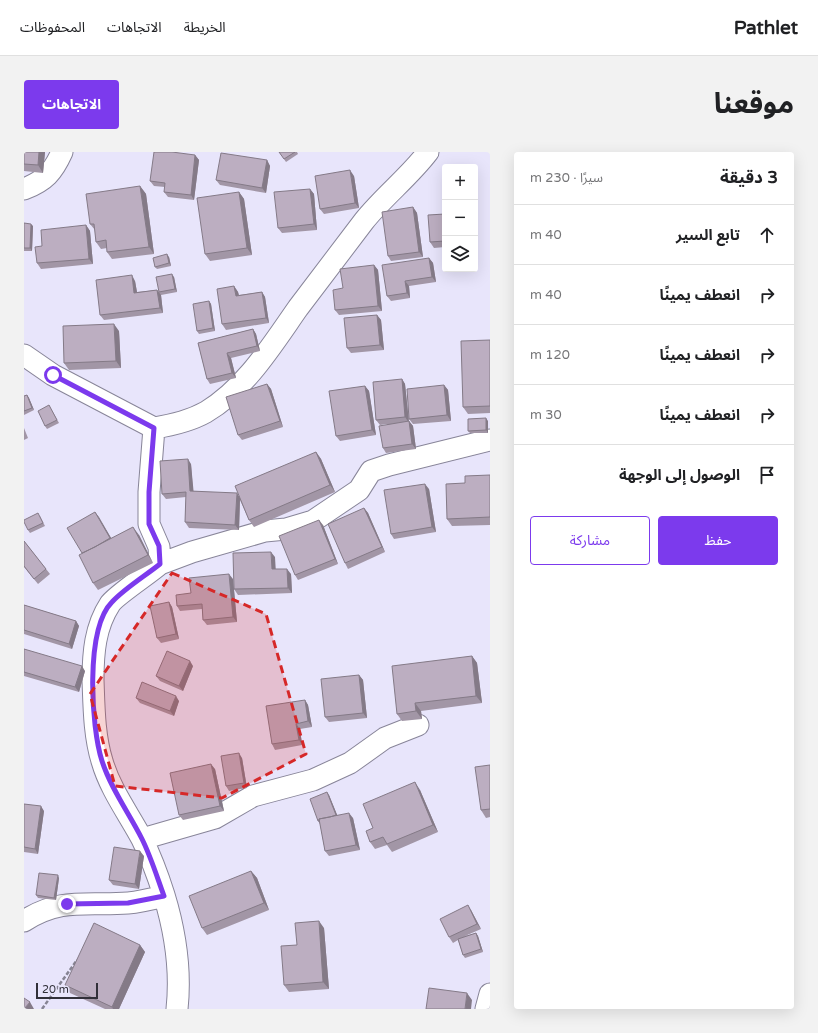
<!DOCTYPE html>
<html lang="ar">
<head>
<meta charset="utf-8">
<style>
	body { margin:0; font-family:"Varela Round","Noto Sans Arabic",sans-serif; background:#f2f2f2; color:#202124; direction:rtl }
	.controls { position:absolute; right:12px; top:12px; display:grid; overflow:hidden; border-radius:4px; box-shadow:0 4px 16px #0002 }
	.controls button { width:36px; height:36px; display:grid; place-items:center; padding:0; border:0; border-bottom:1px solid #e0e0e0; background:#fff; color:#202124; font:20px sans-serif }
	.scale { position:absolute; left:12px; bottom:10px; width:62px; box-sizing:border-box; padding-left:4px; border:2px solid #313039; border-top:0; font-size:11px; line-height:14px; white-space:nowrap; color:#313039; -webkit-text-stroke:3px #e8e5fb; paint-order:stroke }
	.stop { position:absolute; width:12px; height:12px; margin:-9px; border:3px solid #7c3aed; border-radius:50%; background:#fff }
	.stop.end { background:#7c3aed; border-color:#fff; box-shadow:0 1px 4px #0008 }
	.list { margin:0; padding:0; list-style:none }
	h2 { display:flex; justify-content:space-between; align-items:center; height:52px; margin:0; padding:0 16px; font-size:17px }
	h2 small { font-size:13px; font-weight:400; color:#757577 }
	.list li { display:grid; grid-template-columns:26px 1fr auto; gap:12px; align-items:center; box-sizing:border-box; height:60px; padding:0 16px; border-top:1px solid #e0e0e0 }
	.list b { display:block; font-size:15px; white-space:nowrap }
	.list em { font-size:13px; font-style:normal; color:#757577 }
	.actions { display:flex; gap:8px; padding:12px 16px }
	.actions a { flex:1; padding:9px 0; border:1px solid #7c3aed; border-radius:4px; text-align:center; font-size:14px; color:#7c3aed }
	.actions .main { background:#7c3aed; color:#fff }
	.icon { flex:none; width:22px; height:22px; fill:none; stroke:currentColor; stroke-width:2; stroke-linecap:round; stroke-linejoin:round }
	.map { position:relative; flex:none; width:466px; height:857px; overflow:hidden; direction:ltr; border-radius:4px }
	header { display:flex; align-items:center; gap:24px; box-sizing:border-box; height:56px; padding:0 20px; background:#fff; border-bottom:1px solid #e0e0e0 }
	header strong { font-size:19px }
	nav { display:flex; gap:22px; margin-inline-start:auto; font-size:14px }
	.intro { display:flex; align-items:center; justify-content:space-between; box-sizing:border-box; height:96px; padding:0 24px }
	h1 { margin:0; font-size:28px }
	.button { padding:10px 18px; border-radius:4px; background:#7c3aed; color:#fff; font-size:14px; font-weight:700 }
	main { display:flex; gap:24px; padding:0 24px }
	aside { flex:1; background:#fff; border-radius:4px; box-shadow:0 4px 16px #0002 }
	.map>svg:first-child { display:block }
</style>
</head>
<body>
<header>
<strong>Pathlet</strong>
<nav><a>الخريطة</a><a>الاتجاهات</a><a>المحفوظات</a></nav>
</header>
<div class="intro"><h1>موقعنا</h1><a class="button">الاتجاهات</a></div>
<main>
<aside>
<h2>3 دقيقة<small>سيرًا · 230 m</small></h2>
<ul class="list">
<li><svg class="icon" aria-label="ahead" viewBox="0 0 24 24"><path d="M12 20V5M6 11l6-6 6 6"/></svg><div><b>تابع السير</b></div><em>40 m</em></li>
<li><svg class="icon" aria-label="right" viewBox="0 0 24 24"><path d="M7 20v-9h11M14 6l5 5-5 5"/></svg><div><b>انعطف يمينًا</b></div><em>40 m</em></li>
<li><svg class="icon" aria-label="right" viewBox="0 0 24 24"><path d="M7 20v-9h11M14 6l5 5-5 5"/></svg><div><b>انعطف يمينًا</b></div><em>120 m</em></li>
<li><svg class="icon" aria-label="right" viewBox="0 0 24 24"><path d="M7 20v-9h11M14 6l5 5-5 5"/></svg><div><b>انعطف يمينًا</b></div><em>30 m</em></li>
<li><svg class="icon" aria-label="arrive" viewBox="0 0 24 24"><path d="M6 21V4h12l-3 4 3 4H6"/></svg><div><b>الوصول إلى الوجهة</b></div></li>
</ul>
<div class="actions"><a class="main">حفظ</a><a>مشاركة</a></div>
</aside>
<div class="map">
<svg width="466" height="857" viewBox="0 0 466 857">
	<rect width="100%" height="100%" fill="#e8e5fb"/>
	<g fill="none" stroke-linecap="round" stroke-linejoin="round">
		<g stroke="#888599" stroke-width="23">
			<path id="minor" d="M0,37c21,-8 29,-17 38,-37
				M0,203l29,20 101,53 -5,64v32l10,23 1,17c-10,9 -45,32 -50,40 -15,23 -17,49 -17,76 1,26 1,55 9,81 8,28 26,52 40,78 9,18 16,37 22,56 11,36 17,77 13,114
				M130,276c19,-3 36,-7 52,-16 40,-24 66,-67 92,-104 22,-29 44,-58 66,-87 20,-25 45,-44 64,-69
				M136,412l32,-12 73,-21 21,-2 27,-8 46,-31 12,-19 18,-6 101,-25
				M118,687l73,-21 38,-22 60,-16 37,-17 35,-25 33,-13
				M0,769c37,-24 63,-15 104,-18 12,-1 24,-4 36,-7
				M462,857l4,-15"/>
		</g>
		<path stroke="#868493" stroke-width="2.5" stroke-dasharray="4 2" stroke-linecap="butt" d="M18,857l35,-49"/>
		<use href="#minor" stroke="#fff" stroke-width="21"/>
	</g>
	<path fill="#a296a6" d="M0,0h21l-2,21 -19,-2z
		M255,0h18l1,2 -12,8z
		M171,3l4,5 -5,40 -26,-3 -4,-5 1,-5 -11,-1 -4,-5z
		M243,8l3,6 -4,27 -46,-8 -4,-5z
		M330,24l5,32 -35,6 -4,-5z
		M116,34l6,8 8,60 -42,5 -5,-7v-4l-6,1 -5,-7 -1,-12 -5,-6z
		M286,37l4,5 3,36 -35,3 -4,-5z
		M215,40l5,7 8,56 -42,6 -5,-7z
		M389,55l4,6 6,44 -32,4 -3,-5z
		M421,62v33l-11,1 -4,-6z
		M0,71l9,3 -1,25h-8z
		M62,73l4,6 3,33 -52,5 -4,-6 5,-17z
		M145,105l2,9 -14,3 -2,-2z
		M405,106l4,5 3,19 -27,4 1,12 -19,3 -4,-5z
		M350,113l4,5 4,41 -43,4 -4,-5 8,-22z
		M150,125l3,15 -16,3 2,18 -59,7 -4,-5 35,-34 2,11 20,-2 2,2z
		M210,134l4,6 1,3 23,-3 3,5 4,26 -43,7 -4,-6z
		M185,149l2,3 4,27 -16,3 -2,-3z
		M353,163l4,5 3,30 -33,3 -4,-5z
		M229,177l3,5 4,17 -29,7 5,20 -26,6 -3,-5 -9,-36z
		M95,179l2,37 -52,2 -5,-7z
		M466,188v73l-22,1 -5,-7z
		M378,227l3,5 4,37 4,5 3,23 -30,4 -3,-5 4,-24 -7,1 -4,-5z
		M243,232l4,5 12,38 -41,13 -4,-5z
		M420,233l4,5 3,31 -38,3 -4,-5z
		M341,234l4,5 7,44 -36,6 -4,-5z
		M3,243l2,3 5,12 -10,5v-19z
		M25,253l10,18 -12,6 -2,-3z
		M464,269v12h-18l-2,-2z
		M0,276l4,10 -4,2z
		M292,300l5,7 14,33 -81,35 -5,-7 -9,-20 -1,30 -50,-2 -4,-6 1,-25 -20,2 -4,-5 29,-30 2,27 46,5z
		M466,323v50l-38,1 -5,-7 18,-36z
		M405,337l7,43 -42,7 -3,-5z
		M340,356l4,5 17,39 -37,17 -3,-6z
		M71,360l16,26 28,-3 14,28 -55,27 -5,-7 -11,-30z
		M16,364l5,10 -15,7 -2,-3z
		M299,373l15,39 -40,16 -3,-5z
		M0,389l26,33 -12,10 -14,-17z
		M251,405v12l16,5 1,19 -54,2 -4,-6z
		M209,427l4,43 -30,3 -4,-5 -1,-11 -22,2 -3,-5 14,-13z
		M145,450l3,5 7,32 -18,4 -4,-5z
		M0,453l52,16 3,5 -7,23 -48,-15z
		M0,497l61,22 -6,21 -55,-16z
		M448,504l5,7 5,40 -61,8 1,8 -20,2 -5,-7z
		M169,514l-10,25 -23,-10 -4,-5z
		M335,523l4,5 4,38 -38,4 -4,-5z
		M112,546l43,3 -5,15 -34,-13z
		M281,548l3,5 4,22 -12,2 2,16 -27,5 -3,-6z
		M218,606l5,30 -18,3 -3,-5z
		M466,613v52l-4,1 -5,-8z
		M191,617l9,42 -41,9 -4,-5z
		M396,638l18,42 -46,20 -5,-7 -12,4 -5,-7 3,-14z
		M305,643l8,20 16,3 7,32 -31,6 -4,-5 -5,-27 -2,-3z
		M0,652l20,7 -6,43 -14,-2z
		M120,704l-5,33 -26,-4 -4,-5z
		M227,719l6,7 12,32 -62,25 -5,-7z
		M35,726l-3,22 -18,-2 -2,-3z
		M447,758l10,19 -16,7 11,-3 2,3 5,16 -18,6 -2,-3 -5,-15 -5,3 -4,-6z
		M300,776l5,61 -40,3 -5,-7 13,-40z
		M116,793l5,7 -26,57h-14l-35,-16 -5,-8z"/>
	<path fill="#847a87" d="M15,0h6l-2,21 -5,-8z
		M171,3l4,5 -5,40 -3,-5z
		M243,8l3,6 -4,27 -4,-5z
		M326,18l4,6 5,32 -4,-5z
		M116,34l6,8 8,60 -5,-7z
		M286,37l4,5 3,36 -3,-6z
		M215,40l5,7 8,56 -5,-7z
		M389,55l4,6 6,44 -4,-5z
		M7,72l2,2 -1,25 -2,-3z
		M62,73l4,6 3,33 -4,-5z
		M143,102l2,3 2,9 -2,-3z
		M405,106l4,5 3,19 -4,-5z
		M350,113l4,5 4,41 -4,-5z
		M148,122l2,3 3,15 -2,-3z
		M108,123l3,6 3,17 -4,-5z
		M381,129l4,5 1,12 -3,-5z
		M210,134l4,6 2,9 -4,-5z
		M133,138l4,5 2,18 -3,-5z
		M238,140l3,5 4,26 -3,-5z
		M185,149l2,3 4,27 -2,-3z
		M353,163l4,5 3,30 -4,-5z
		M90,172l5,7 2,37 -5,-7z
		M229,177l3,5 4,17 -3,-5z
		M203,201l4,5 5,20 -4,-5z
		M378,227l3,5 4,39 -4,-6z
		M243,232l4,5 12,38 -3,-6z
		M420,233l4,5 3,31 -4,-6z
		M341,234l4,5 7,44 -4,-5z
		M3,243l2,3 5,12 -2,-2z
		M462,266l2,3v12l-2,-3z
		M385,269l4,5 3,23 -4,-5z
		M292,300l5,7 14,33 -5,-7z
		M164,307l3,5 3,32 -4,-5z
		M401,332l4,5 7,43 -4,-5z
		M213,341l3,5 -1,32 -4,-5z
		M340,356l4,5 17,39 -3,-5z
		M71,360l4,5 15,26 -4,-5z
		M295,368l4,5 15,39 -3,-5z
		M109,375l6,8 14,28 -5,-8z
		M247,400l4,5 1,17 -4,-5z
		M263,417l4,5 1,19 -4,-5z
		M205,422l4,5 4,43 -4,-5z
		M145,450l3,5 7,32 -3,-5z
		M52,469l3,5 -7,23 -3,-5z
		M448,504l5,7 5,40 -6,-7z
		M166,509l3,5 -10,25 -4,-5z
		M58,514l3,5 -6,21 -4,-5z
		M335,523l4,5 4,38 -4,-5z
		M152,544l3,5 -5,15 -4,-5z
		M281,548l3,5 4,22 -4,-6z
		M391,551l6,8 1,8 -6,-8z
		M272,572l4,5 2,16 -3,-5z
		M215,601l3,5 5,30 -3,-5z
		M187,612l4,5 9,42 -4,-5z
		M391,630l5,8 18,42 -5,-7z
		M303,640l2,3 9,22 -2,-2z
		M17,654l3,5 -6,43 -3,-5z
		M325,661l4,5 7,32 -4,-5z
		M116,699l4,5 -5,33 -4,-5z
		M227,719l6,7 12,32 -5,-7z
		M34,723l1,3 -3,22 -2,-2z
		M444,753l3,5 10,19 -4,-5z
		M295,769l5,7 5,61 -6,-7z
		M452,781l2,3 5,16 -2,-3z
		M116,793l5,7 -26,57h-6l-1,-2z
		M443,841l5,7 -1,9h-6z
		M6,850l4,7h-10z"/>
	<path fill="#bcaec1" stroke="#847a87" d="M0,0h15l-1,13 -14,-1z
		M130,0h18l23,3 -4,40 -27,-3 1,-9 -15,-2z
		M255,0h16l-11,7z
		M197,1l46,7 -5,28 -46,-8z
		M326,18l5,33 -35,6 -5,-33z
		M116,34l9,61 -42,5 -1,-12 -10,2 -2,-18h-4l-4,-30z
		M286,37l4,35 -36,4 -4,-36z
		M215,40l8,56 -42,6 -8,-56z
		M389,55l6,45 -31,4 -6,-44z
		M421,62v27l-15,1 -2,-27z
		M0,71l7,1 -1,24h-6z
		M62,73l3,34 -52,4 -2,-16 7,-1 -1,-16z
		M143,102l2,9 -14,4 -2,-9z
		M405,106l3,19 -27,4 2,12 -20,3 -5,-31z
		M350,113l4,41 -43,4 -2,-20 10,-2 -3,-19z
		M148,122l3,15 -16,3 -3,-15z
		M108,123l2,18 23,-3 3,18 -60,7 -4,-35z
		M210,134l2,10 26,-4 4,26 -44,6 -5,-35z
		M185,149l4,27 -16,3 -4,-27z
		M353,163l3,30 -33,3 -3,-30z
		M90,172l2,37 -52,2 -1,-37z
		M229,177l4,17 -30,7 5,20 -25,6 -9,-36z
		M466,188v66l-27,1 -2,-66z
		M378,227l3,38 -29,3 -3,-38z
		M243,232l13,37 -42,14 -12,-38z
		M420,233l3,30 -38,4 -2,-30z
		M341,234l7,44 -36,6 -7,-45z
		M3,243l5,13 -8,3v-15z
		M25,253l8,15 -12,6 -7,-15z
		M462,266v12l-18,1v-12z
		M385,269l3,23 -29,4 -4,-22z
		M292,300l14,33 -81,35 -14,-34z
		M164,307l2,32 47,2 -2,32 -50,-3 1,-30 -24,2 -2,-33z
		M466,323v42l-43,2 -1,-35 19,-1v-7z
		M401,332l7,43 -41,7 -7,-44z
		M340,356l18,39 -37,16 -17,-39z
		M71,360l15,26 -15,9 -13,6 -15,-25z
		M14,361l5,10 -15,7 -4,-8v-2z
		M295,368l16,39 -40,16 -16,-39z
		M109,375l15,28 -55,28 -14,-28z
		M0,389l22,28 -12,10 -10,-13z
		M247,400l1,17h15l1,19 -54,1 -1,-36z
		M205,422l4,43 -30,3 -1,-16 -25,2 -1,-11 15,-2 -2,-15z
		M145,450l7,32 -19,4 -7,-32z
		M0,453l52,16 -7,23 -45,-14z
		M0,497l58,17 -7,21 -51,-15z
		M143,499l23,10 -11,25 -23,-10z
		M448,504l4,40 -61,7 1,8 -19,3 -5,-48z
		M335,523l4,38 -38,4 -4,-38z
		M118,530l34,14 -6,15 -34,-13z
		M281,548l3,21 -12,3 3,16 -27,4 -6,-38z
		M215,601l5,30 -18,3 -5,-30z
		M187,612l9,42 -41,9 -9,-42z
		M466,613v44l-9,1 -6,-43z
		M391,630l18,43 -46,19 -4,-7 -13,5 -4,-11 7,-3 -10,-24z
		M303,640l9,23 -6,2 -11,2v2h-1l-8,-22z
		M0,652l17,2 -6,43 -11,-2z
		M325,661l7,32 -31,6 -6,-32z
		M90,695l26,4 -5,33 -26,-4z
		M227,719l13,32 -62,25 -13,-32z
		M15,721l19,2 -4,23 -18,-3z
		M444,753l9,19 -28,13 -9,-18z
		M295,769l4,61 -39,3 -3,-39 16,-1 -2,-22z
		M70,771l46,22 -28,62 -47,-22z
		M452,781l5,16 -18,6 -5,-16z
		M405,836l38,5 -2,16h-39z
		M0,846l6,4 -6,7z"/>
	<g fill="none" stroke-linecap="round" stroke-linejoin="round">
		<path stroke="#7c3aed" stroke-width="5" d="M29,223l101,53 -5,64v32l10,22 1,18c-15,12 -35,24 -48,38 -27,27 -21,125 -10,159 9,28 27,52 40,78 9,18 15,38 22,57l-36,7 -61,1"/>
	</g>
	<path fill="#d62828" fill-opacity="0.2" stroke="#d62828" stroke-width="3" stroke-dasharray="8 5" stroke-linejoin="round" d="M148,421l94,41 40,140 -84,44 -107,-12 -25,-92z"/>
</svg>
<div class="controls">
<button>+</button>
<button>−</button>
<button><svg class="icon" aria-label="layers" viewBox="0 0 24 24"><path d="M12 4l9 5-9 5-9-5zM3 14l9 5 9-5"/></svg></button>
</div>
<div class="scale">20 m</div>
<div class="stop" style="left:29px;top:223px"></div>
<div class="stop end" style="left:43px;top:752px"></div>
</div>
</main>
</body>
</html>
